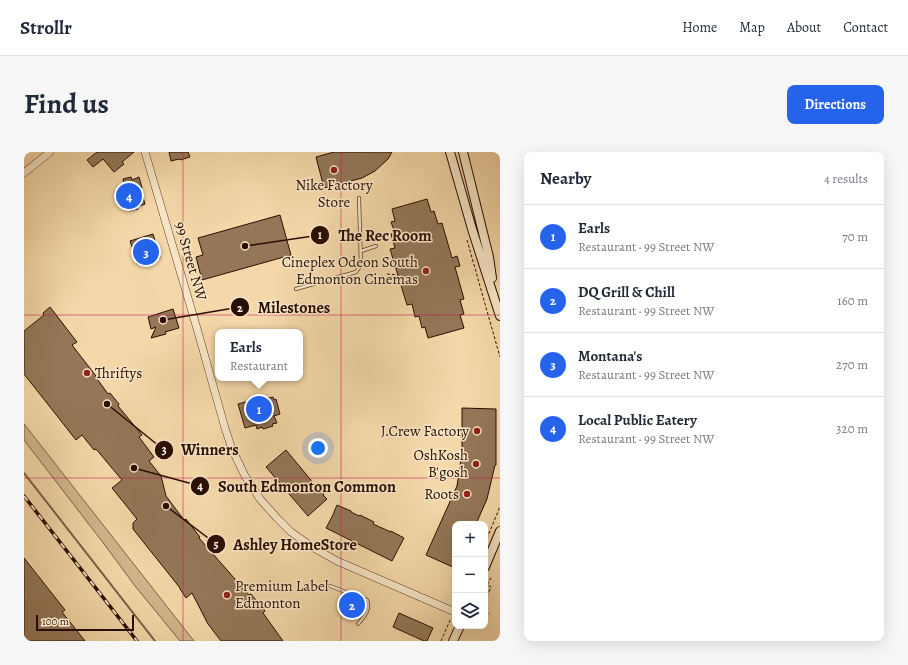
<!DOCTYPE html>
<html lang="en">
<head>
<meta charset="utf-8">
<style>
	body { margin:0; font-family:Alegreya,serif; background:#f6f6f7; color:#1f2937 }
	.controls { position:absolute; right:12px; bottom:12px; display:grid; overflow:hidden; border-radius:8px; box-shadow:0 4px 16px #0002 }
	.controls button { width:36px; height:36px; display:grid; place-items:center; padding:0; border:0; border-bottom:1px solid #e0e1e3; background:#fff; color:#1f2937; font:20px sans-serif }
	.scale { position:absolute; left:12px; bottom:10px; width:98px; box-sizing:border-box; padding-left:4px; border:2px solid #2a0e01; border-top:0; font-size:11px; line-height:14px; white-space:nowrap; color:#2a0e01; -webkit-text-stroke:3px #f8e6c7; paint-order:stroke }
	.you { position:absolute; left:294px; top:296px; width:14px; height:14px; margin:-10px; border:3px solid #fff; border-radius:50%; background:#1a73e8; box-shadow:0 0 0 6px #1a73e833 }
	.badge { display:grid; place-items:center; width:26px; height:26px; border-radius:50%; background:#2563eb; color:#fff; font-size:13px; font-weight:700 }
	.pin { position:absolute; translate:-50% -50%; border:2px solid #fff; box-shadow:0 1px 4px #0006 }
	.popup { position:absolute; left:191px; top:177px; width:88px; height:52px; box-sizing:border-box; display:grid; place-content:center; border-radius:8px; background:#fff; filter:drop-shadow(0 1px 3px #0005); font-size:13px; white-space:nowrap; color:#747a83 }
	.popup b { font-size:15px; color:#1f2937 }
	.popup::after { content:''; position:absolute; left:50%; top:100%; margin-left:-8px; border:8px solid transparent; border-top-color:#fff }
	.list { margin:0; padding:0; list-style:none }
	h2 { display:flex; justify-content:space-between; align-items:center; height:52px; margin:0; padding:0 16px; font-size:17px }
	h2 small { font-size:13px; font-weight:400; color:#747a83 }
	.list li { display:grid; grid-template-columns:26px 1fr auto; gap:12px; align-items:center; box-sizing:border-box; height:64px; padding:0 16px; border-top:1px solid #e0e1e3 }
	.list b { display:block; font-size:15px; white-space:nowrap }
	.list p { margin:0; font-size:13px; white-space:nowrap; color:#747a83 }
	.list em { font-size:13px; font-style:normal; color:#747a83 }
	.icon { flex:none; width:22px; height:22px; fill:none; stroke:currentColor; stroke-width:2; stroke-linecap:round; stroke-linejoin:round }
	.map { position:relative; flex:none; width:476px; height:489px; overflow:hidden; border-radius:8px }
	header { display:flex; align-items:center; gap:24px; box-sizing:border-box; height:56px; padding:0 20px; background:#fff; border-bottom:1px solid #e0e1e3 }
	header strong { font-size:19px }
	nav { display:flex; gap:22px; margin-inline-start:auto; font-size:14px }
	.intro { display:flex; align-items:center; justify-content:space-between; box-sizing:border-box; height:96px; padding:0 24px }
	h1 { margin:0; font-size:28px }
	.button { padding:10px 18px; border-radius:8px; background:#2563eb; color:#fff; font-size:14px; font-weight:700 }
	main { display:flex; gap:24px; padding:0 24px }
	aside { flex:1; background:#fff; border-radius:8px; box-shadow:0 4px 16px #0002 }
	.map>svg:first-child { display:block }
</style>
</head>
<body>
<header>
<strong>Strollr</strong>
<nav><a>Home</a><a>Map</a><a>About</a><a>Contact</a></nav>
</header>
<div class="intro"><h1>Find us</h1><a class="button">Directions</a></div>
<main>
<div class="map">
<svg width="476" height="489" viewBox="0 0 476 489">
	<rect width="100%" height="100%" fill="#f5d8a9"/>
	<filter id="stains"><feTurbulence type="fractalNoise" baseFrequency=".005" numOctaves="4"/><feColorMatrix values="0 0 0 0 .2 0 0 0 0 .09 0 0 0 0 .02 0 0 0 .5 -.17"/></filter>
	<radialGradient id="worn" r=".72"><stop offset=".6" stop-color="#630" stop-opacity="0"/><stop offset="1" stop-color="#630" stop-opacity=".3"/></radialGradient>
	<path fill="#d2b68c" stroke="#7e6246" d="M0,272l170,217h-14l-45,-55 -31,-42 -80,-104z"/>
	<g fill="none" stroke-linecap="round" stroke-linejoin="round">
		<path stroke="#7a5e44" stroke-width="2" d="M0,321l131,168"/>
	</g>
	<path fill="#947758" stroke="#2a0e01" d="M73,0h37l-12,10 2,2 -10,8 -11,-13 -10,8 -6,-7z
		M145,0h19l2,5 -10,3 -1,-1 -8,2z
		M310,0h58l-4,7 -13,12 -13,7 -38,10 -8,-31z
		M107,25l1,3 7,-3 3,11h-2l5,16 -8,3 1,2 -9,2 -2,-5 -5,2 -3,-9 -2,1 -2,-7 8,-2 -2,-6 3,-1 -1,-5z
		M403,47l4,13 3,-1 4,13 4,-1 10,35 5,-2 3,10 -5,1 9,32 -4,1 4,14 -4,1 4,13 -36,10 -3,-11 -3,1 -3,-12 -4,1 -3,-13 -5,1 -17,-56 5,-1 -4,-14 4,-1 -4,-11 4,-1 -3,-12z
		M256,63l11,40 -89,25 -6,-23 7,-2 -5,-17z
		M129,82l7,24 -23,6 -4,-17h-1l-2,-6z
		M26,155l27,35 -5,3 24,31h-1l13,18 2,-1 9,11 -1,2 24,29 -3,2 15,20 -5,4 12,15 5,20 18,24 2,-1 14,18 -1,1 50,57 2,-1 14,17 -2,2 20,28h-62l-13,-17 -16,-31 -6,5 -6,-9v-1l-47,-59v-6l4,-4 -25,-31 10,-8 -26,-31 -2,1 -12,-15 -6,5 -52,-66v-43l20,-16 -1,-2z
		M149,157l6,19 -14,4 1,2 -15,4 5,-11 -5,2 -3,-12z
		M249,245l1,3 2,-1 4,15 -6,2 3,7 -5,1 1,2 -10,3 -1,-2 -5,2 -1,-4 -11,3 -7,-24 22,-6 1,2z
		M438,256l34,1v56h-1l-8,34 -11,25h-21v44l-29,-13 31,-69 5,-34z
		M262,298l29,35 1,-1 8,10 -1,1 4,4 -19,17 -42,-49z
		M313,353l14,6v1l8,4 1,-1 14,7 -1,2 18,8v-1l13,7 -12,23 -66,-33 8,-15v-1z
		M0,406l41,52 -3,2 23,29h-61z
		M321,445l16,7 -3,8 -16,-7z
		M375,461l34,15 -6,13h-3l-31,-14z"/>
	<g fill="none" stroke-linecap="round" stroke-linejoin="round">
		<g stroke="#5d402b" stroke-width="4">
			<path id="service" d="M337,99l15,-5
				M272,137l60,-17 5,-7 -2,-67
				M306,434l37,14c4,9 -3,17 -9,24"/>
		</g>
		<g stroke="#5d402b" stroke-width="8">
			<path id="tertiary" d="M121,0l53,180 27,96 7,21 13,27 15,23 17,19 14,14 23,16 23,13 118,51
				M0,21l26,-21"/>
		</g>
		<g stroke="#2a0e01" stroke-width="10">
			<path id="secondary" d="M426,0l22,77 28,87
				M439,0l26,105 3,21
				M461,415l15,-36
				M429,489l7,-15"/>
		</g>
		<path stroke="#2a0e01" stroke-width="1" stroke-dasharray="3 2" stroke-linecap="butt" d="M443,88l33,117
			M363,122l11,1 -9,10
			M461,391l12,-29 3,-8
			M461,449l6,-14 -4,-2 5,-9
			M461,458l4,4
			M417,489l10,-23"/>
		<use href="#service" stroke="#f8e6c7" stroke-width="2.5"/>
		<use href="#tertiary" stroke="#f8e6c7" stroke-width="7"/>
		<use href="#secondary" stroke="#f8e6c7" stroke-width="8"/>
		<g stroke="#2a0e01" stroke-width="3.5">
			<path id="rail" d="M0,344l113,145"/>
		</g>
		<use href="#rail" stroke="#f8e6c7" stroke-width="2" stroke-dasharray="6" stroke-linecap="butt"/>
	</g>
	<path fill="none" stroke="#c2185b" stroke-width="1" stroke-opacity="0.55" d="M159,0v489M317,0v489M0,163h476M0,326h476"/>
	<g fill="#8f2418" stroke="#f8e6c7" stroke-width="1.5">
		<circle cx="310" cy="18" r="4"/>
		<circle cx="402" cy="119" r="4"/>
		<circle cx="63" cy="221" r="4"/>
		<circle cx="453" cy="279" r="4"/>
		<circle cx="452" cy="312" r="4"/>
		<circle cx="443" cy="342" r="4"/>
		<circle cx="203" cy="443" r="4"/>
	</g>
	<g text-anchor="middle" stroke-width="3" stroke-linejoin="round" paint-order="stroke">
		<g font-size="15" fill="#2a0e01" stroke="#f8e6c7" text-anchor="end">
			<text x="310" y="38" text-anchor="middle">Nike Factory<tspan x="310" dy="17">Store</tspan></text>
			<text x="394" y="115">Cineplex Odeon South<tspan x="394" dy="17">Edmonton Cinemas</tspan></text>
			<text x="71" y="226" text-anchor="start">Thriftys</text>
			<text x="445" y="284">J.Crew Factory</text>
			<text x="444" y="308">OshKosh<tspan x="444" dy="17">B'gosh</tspan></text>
			<text x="435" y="347">Roots</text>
			<text x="211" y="439" text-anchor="start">Premium Label<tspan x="211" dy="17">Edmonton</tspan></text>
		</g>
		<g font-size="15" fill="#2a0e01" stroke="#f8e6c7">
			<text transform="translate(167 109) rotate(74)" y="5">99 Street NW</text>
		</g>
	</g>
	<path fill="none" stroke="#2a0e01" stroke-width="1.5" d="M221 94L296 83M139 168L216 155M83 252L140 298M110 316L176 334M142 354L192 392"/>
	<g fill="#2a0e01" stroke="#f8e6c7" stroke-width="1.5">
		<circle cx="221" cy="94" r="4"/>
		<circle cx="139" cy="168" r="4"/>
		<circle cx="83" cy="252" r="4"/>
		<circle cx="110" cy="316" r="4"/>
		<circle cx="142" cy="354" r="4"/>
		<circle cx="296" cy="83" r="10"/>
		<circle cx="216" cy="155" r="10"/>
		<circle cx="140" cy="298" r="10"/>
		<circle cx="176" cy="334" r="10"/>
		<circle cx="192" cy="392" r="10"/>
	</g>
	<g font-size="12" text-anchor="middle" font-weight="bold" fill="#fff">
		<text x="296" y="87">1</text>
		<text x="216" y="160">2</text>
		<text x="140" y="302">3</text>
		<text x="176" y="338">4</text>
		<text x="192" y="396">5</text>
	</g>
	<g font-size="16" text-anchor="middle" font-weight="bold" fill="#2a0e01" stroke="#f8e6c7" stroke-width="3" stroke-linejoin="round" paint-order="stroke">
		<text x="361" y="89">The Rec Room</text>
		<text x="270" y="161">Milestones</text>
		<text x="186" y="303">Winners</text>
		<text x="283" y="340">South Edmonton Common</text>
		<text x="271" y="398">Ashley HomeStore</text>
	</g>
	<rect width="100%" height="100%" filter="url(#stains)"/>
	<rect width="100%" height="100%" fill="url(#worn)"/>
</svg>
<div class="controls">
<button>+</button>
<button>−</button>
<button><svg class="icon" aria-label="layers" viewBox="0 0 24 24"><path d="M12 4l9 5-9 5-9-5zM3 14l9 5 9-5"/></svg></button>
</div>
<div class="scale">100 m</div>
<div class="you"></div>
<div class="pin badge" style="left:235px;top:257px">1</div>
<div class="popup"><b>Earls</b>Restaurant</div>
<div class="pin badge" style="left:328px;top:453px">2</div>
<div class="pin badge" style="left:122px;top:100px">3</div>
<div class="pin badge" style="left:105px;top:44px">4</div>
</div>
<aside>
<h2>Nearby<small>4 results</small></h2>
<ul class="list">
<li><span class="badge">1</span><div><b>Earls</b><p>Restaurant · 99 Street NW</p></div><em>70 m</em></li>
<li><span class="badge">2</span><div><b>DQ Grill &amp; Chill</b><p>Restaurant · 99 Street NW</p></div><em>160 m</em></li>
<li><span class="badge">3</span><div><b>Montana's</b><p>Restaurant · 99 Street NW</p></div><em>270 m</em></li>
<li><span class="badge">4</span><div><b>Local Public Eatery</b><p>Restaurant · 99 Street NW</p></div><em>320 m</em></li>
</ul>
</aside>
</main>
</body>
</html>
